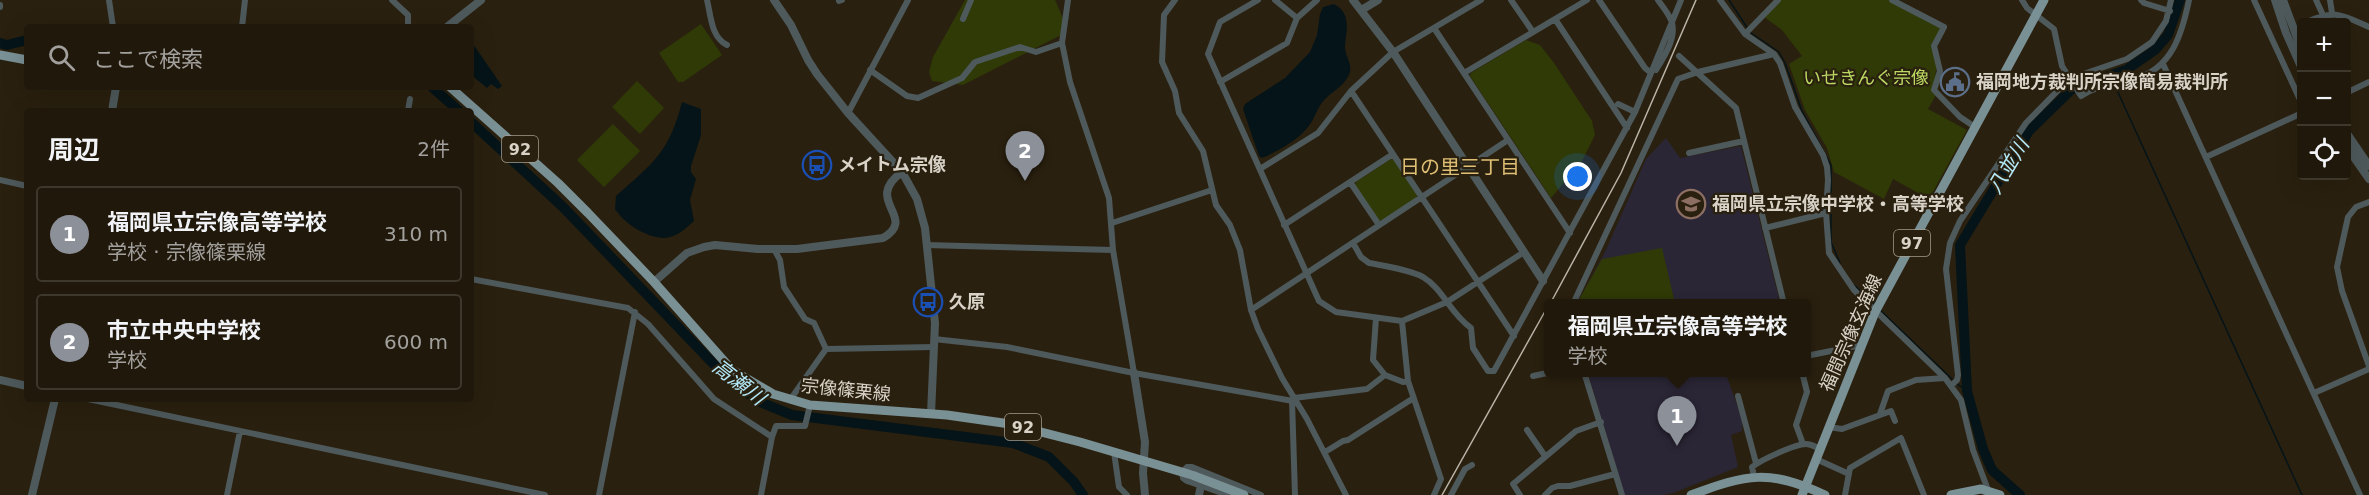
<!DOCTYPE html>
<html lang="ja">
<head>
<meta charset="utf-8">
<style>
	body { margin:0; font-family:"DejaVu Sans","Noto Sans JP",sans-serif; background:#2d2519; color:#f1f3f6 }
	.controls { position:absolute; right:18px; top:18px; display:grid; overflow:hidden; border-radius:6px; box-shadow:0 6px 24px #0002 }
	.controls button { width:54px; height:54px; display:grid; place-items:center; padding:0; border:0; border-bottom:2px solid #3d372c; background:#20180b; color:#f1f3f6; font:30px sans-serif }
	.you { position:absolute; left:1578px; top:177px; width:21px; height:21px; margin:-15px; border:4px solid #fff; border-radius:50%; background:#1a73e8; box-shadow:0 0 0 9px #1a73e833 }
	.badge { display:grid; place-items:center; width:39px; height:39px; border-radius:50%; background:#8c9099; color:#fff; font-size:20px; font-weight:700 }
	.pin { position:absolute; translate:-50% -50px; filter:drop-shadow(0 2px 3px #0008) }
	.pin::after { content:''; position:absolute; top:32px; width:21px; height:18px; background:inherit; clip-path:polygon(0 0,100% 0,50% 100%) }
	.popup { position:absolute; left:1544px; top:299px; width:267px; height:78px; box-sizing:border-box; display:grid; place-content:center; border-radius:6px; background:#20180b; filter:drop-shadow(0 2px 4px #0005); font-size:20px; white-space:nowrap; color:#a2a09d }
	.popup b { font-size:22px; color:#f1f3f6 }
	.popup::after { content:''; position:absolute; left:50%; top:100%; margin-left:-12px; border:12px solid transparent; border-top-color:#20180b }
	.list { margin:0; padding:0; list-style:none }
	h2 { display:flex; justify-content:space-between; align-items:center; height:78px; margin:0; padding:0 24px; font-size:26px }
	h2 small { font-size:20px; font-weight:400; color:#a2a09d }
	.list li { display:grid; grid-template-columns:39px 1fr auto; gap:18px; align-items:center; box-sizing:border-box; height:96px; margin:0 12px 12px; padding:0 12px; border:2px solid #3d372c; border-radius:6px }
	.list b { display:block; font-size:22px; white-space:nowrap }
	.list p { margin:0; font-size:20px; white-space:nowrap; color:#a2a09d }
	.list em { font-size:20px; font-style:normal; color:#a2a09d }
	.icon { flex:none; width:33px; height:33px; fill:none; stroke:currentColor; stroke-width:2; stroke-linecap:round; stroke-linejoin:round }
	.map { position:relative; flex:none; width:2369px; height:495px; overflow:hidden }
	.search { position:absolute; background:#20180b; box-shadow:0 6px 24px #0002; left:24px; top:24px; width:450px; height:66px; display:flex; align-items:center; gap:15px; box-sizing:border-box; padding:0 21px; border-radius:6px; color:#a2a09d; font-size:22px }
	.panel { position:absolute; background:#20180b; box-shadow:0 6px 24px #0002; left:24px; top:108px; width:450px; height:294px; border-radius:6px }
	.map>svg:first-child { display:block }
</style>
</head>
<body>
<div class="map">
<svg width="2369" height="495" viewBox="0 0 2369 495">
	<rect width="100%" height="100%" fill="#2a200f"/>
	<path fill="#2b2636" d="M1666,138l14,20 61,-12 39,157 -203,1 29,-54 40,-91z
		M1588,373h150l-11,4 15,42v12l-11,4 7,32 -65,26 -10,2h-39z"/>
	<path fill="#2f3a06" d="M965,0h90l11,25 -5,10 -98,50 -31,-4 -3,-9 4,-15z
		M1781,0h107l53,28 -8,16 4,22 -5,27 4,2 -8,14 39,21 -38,69 -36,-20 -9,20 -50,-27 -7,-24 -22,-38 -16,-46 13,-8 -20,-26 -18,-13z
		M701,24l21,31 -39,27h-5l-19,-29z
		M1526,40l14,5 14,18 38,58 3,14 -13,26 -31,37 -81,-122 1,-3z
		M637,81l27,27 -24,26 -28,-27z
		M613,124l27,27 -36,36 -27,-27z
		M1391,159l3,1 23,35 -1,4 -35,22 -3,-1 -23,-35 1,-3z
		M1662,248l13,55h-98l25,-44z"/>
	<path fill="#051418" d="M1334,4c17,9 13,25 11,41 -1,9 7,18 5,27 -4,13 -16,18 -25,27 -8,8 -10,20 -17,28 -10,13 -31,25 -46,31l-3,-2 -16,-47 2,-5 40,-26 25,-26 7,-17 3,-21 3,-7z
		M471,41l31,45 -4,3 -7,-5 -4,4 -16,-13z
		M682,102l19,7v26l-10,31v6l5,7 -6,21 4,21c-8,7 -18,17 -30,17 -19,-1 -39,-14 -49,-29l1,-13c37,-33 53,-43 66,-94z"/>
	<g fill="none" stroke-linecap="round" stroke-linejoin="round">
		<path stroke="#051418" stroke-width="1.5" d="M1729,0l19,29
			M1751,33l28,19 6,11 17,48 29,54v77l9,21
			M2116,88l186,407
			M1854,285l20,19
			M1880,310l72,69
			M1956,383l11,8"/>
		<path stroke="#051418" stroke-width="10" d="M0,43l7,2 20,-5
			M432,87l27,24
			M471,122l92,85 165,172 32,23 32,13 221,28 36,14 25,25 9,13
			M2020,495l-28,-25 -9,-21 -16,-58 -7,-146 69,-114 43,-42 54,-19 29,-20 13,-15 12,-35"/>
		<path stroke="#4e595b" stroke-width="6" d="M109,0l4,27
			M392,0l16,15v12
			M707,0c4,16 4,37 20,45
			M1068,0l-6,43 8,39 39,116 4,52 21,123
			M1175,0l-11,15 -2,47 13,29 4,22 24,38 13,54 14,20 10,25 11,60 7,19 24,49 25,41 39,76
			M1258,0l-38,22 -12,32 111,247 17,11 66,9 45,-19 77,-50
			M1275,0l22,18
			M1511,0l22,32
			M1599,0l46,68 6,5
			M1720,0l25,34 29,20 6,9 15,44 28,48 4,12 1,13 -2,33 3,40 25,37 91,88 16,22 12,50 15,40
			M1892,0l52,27 -10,19 6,25 -6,19 26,27 15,10
			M2022,0l5,8 27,21 8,37 19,30c16,-11 35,-12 53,-17 38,-10 48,-45 55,-79
			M2141,0l3,3 26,8
			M2254,0l48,104
			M2316,0l7,15
			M2330,0l2,13
			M839,1l3,-1
			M0,5v2
			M963,19l8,-19
			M1555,19l72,109
			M2307,22c27,-13 35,-7 62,5
			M242,27l3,-27
			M1434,28l136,205
			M1745,34l33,-34
			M1679,56l57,52 48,196
			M2163,64l197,431
			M870,70l37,26 11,2 44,-20 13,-16 45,-15 16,5 26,-9
			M1656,70c8,-13 22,-34 15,-50 -3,-7 -9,-14 -13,-20
			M1464,73l123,-73
			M1220,82l67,-39 10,-25 20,-18
			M1351,91l163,245
			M2346,93l23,-11
			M1618,104l17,8
			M408,111l2,-12
			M848,113l60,-113
			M1689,153l55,-12
			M2206,157l96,-44
			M1260,169l58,-36 33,-42 42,-39 88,-52
			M0,180l27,6
			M1350,182l29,43
			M2369,202l-13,5 -8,10 -11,50 5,24 27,75
			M1112,223l100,-33
			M1284,225l109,-71
			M1765,228l61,-15
			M1353,243l8,14 8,6c16,3 39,6 54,14 20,12 27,36 48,51l2,20 15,23h6l141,-259 46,-112
			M926,245l187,5
			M774,249l6,11 4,27 21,32 9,4 12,26
			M471,279l157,29 20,16 66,75 58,38
			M1573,304l105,-225 20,-7 76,-18
			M1251,310l257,-170
			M1376,318l-3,42 12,15
			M1402,321l6,60 33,98 -7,16
			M934,339l73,8 127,26 159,28
			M1806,356l55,-11
			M1584,372l38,123
			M1802,372l5,20 -11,33 7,19
			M1533,376l19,-4
			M1951,386l6,-6 1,-5 -12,-106 4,-26 10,-22 66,-98 43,-44 58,-20 25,-17 14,-21 5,-21
			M2314,393l55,-24
			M1738,396l18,67
			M1294,398l73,-9 18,-14 18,7 5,-1
			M88,399l457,96
			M790,400l36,-51 108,-2
			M1292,400l3,95
			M1880,414l8,-23 28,-11 29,-2
			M1828,427l14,2 49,-18 4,10
			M1527,430l18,26
			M1114,452l5,35 8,8
			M1325,452l18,-11 5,-1 64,-41
			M1816,459l33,15
			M1754,476l-2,-9c9,-7 43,-23 54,-23 6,0 9,3 14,5
			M227,495l13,-64
			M599,495l36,-183
			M761,495l11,-58 4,-11h29l5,-21
			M1228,495l-41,-14 -4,-3 -1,-6 5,-5h5l69,28
			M1451,495l14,-26 7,-4
			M1520,495l-7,-11 63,-53 25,-9
			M1545,495l7,-7 6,-2h12l45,-12
			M1845,495l5,-27 51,-30 23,57"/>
		<path stroke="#4e595b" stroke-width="8" d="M774,0l17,25 17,35 9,14 31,39 54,59 15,27 8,29 10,95 -4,91
			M1353,0l40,52 150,229
			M2275,0l11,33 16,36
			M2283,0l19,51
			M1363,9l15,-9
			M447,27l34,-27
			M112,111l4,-24
			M2346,132l23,34
			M2346,146l23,33
			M654,282l33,-29 17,-6 11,-2 43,4h39l86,-11c36,-21 -21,-37 19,-66
			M1134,373l11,69 -2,31 2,22
			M0,380l27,6
			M32,495l23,-96
			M1199,495l2,-10"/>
		<path stroke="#799095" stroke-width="9" d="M0,55l27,5
			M450,87l108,96 30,30 66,69 78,88 41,24 37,11 137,10 63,9 70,18 112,33 52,20
			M1691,495c56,-21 78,-26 134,0
			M1802,495l73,-183 169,-312
			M1951,495l30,-6 19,6"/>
		<path stroke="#bab4a8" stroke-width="1.5" d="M1550,304l71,-131 75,-173
			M1442,495l106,-189"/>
	</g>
	<defs>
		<g id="civic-ring" transform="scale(1.5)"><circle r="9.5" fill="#2a200f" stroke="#5c6f8a" stroke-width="1.5"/><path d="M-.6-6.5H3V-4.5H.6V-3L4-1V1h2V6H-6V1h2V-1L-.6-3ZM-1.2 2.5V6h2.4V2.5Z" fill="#5c6f8a"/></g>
		<g id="bus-ring" transform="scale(1.5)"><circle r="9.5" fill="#2a200f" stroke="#1a4fb4" stroke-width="1.5"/><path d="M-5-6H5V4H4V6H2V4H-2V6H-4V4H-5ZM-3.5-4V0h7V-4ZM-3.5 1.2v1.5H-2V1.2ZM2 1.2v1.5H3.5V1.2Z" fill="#1a4fb4"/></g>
		<g id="school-ring" transform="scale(1.5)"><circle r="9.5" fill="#2a200f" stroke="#8d6e63" stroke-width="1.5"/><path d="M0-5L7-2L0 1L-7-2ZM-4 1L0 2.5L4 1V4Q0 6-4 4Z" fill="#8d6e63"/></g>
	</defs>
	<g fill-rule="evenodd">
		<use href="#civic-ring" x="1955" y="82"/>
		<use href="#bus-ring" x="817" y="165"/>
		<use href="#school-ring" x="1691" y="204"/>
		<use href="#bus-ring" x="928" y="302"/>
	</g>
	<g text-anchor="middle" stroke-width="4.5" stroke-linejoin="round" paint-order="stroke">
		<g fill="#2a200f" stroke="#a49d90" stroke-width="1.5">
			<rect x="502" y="136" width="36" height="26" rx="4.5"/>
			<rect x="1894" y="230" width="36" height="26" rx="4.5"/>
			<rect x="1005" y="414" width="36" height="26" rx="4.5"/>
		</g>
		<g font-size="16" font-weight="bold" fill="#d8d2c7">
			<text x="520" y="155">92</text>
			<text x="1912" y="249">97</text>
			<text x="1023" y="433">92</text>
		</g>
		<g font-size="18" fill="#bbd962" stroke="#2a200f">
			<text x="1866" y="84">いせきんぐ宗像</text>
		</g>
		<g font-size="18" font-weight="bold" fill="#d8d2c7" stroke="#2a200f" text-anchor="start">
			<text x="1976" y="88">福岡地方裁判所宗像簡易裁判所</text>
			<text x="838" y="171">メイトム宗像</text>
			<text x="1712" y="210">福岡県立宗像中学校・高等学校</text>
			<text x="949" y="308">久原</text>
		</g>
		<g font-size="18" fill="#d8d2c7" stroke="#2a200f">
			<text transform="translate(1851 333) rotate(-66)" y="6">福間宗像玄海線</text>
			<text transform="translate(846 390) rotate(6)" y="6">宗像篠栗線</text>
		</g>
		<g font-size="20" font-style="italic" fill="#b3e9f9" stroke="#2a200f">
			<text transform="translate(2008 166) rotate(-59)" y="7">八並川</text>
			<text transform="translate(739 382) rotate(38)" y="7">高瀬川</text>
		</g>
		<g font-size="20" fill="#dfbf75" stroke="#2a200f">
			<text x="1460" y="174">日の里三丁目</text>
		</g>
	</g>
</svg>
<div class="controls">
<button>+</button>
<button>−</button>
<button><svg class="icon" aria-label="locate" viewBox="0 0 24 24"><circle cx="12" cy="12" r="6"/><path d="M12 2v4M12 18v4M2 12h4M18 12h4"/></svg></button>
</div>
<div class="you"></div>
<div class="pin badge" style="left:1677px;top:446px">1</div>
<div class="popup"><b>福岡県立宗像高等学校</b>学校</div>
<div class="pin badge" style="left:1025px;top:181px">2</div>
<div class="search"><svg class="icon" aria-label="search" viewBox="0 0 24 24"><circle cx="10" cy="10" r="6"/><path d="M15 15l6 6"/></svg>ここで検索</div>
<section class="panel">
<h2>周辺<small>2件</small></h2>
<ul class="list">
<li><span class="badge">1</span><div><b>福岡県立宗像高等学校</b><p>学校 · 宗像篠栗線</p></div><em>310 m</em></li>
<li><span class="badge">2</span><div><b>市立中央中学校</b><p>学校</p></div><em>600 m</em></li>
</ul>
</section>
</div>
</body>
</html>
